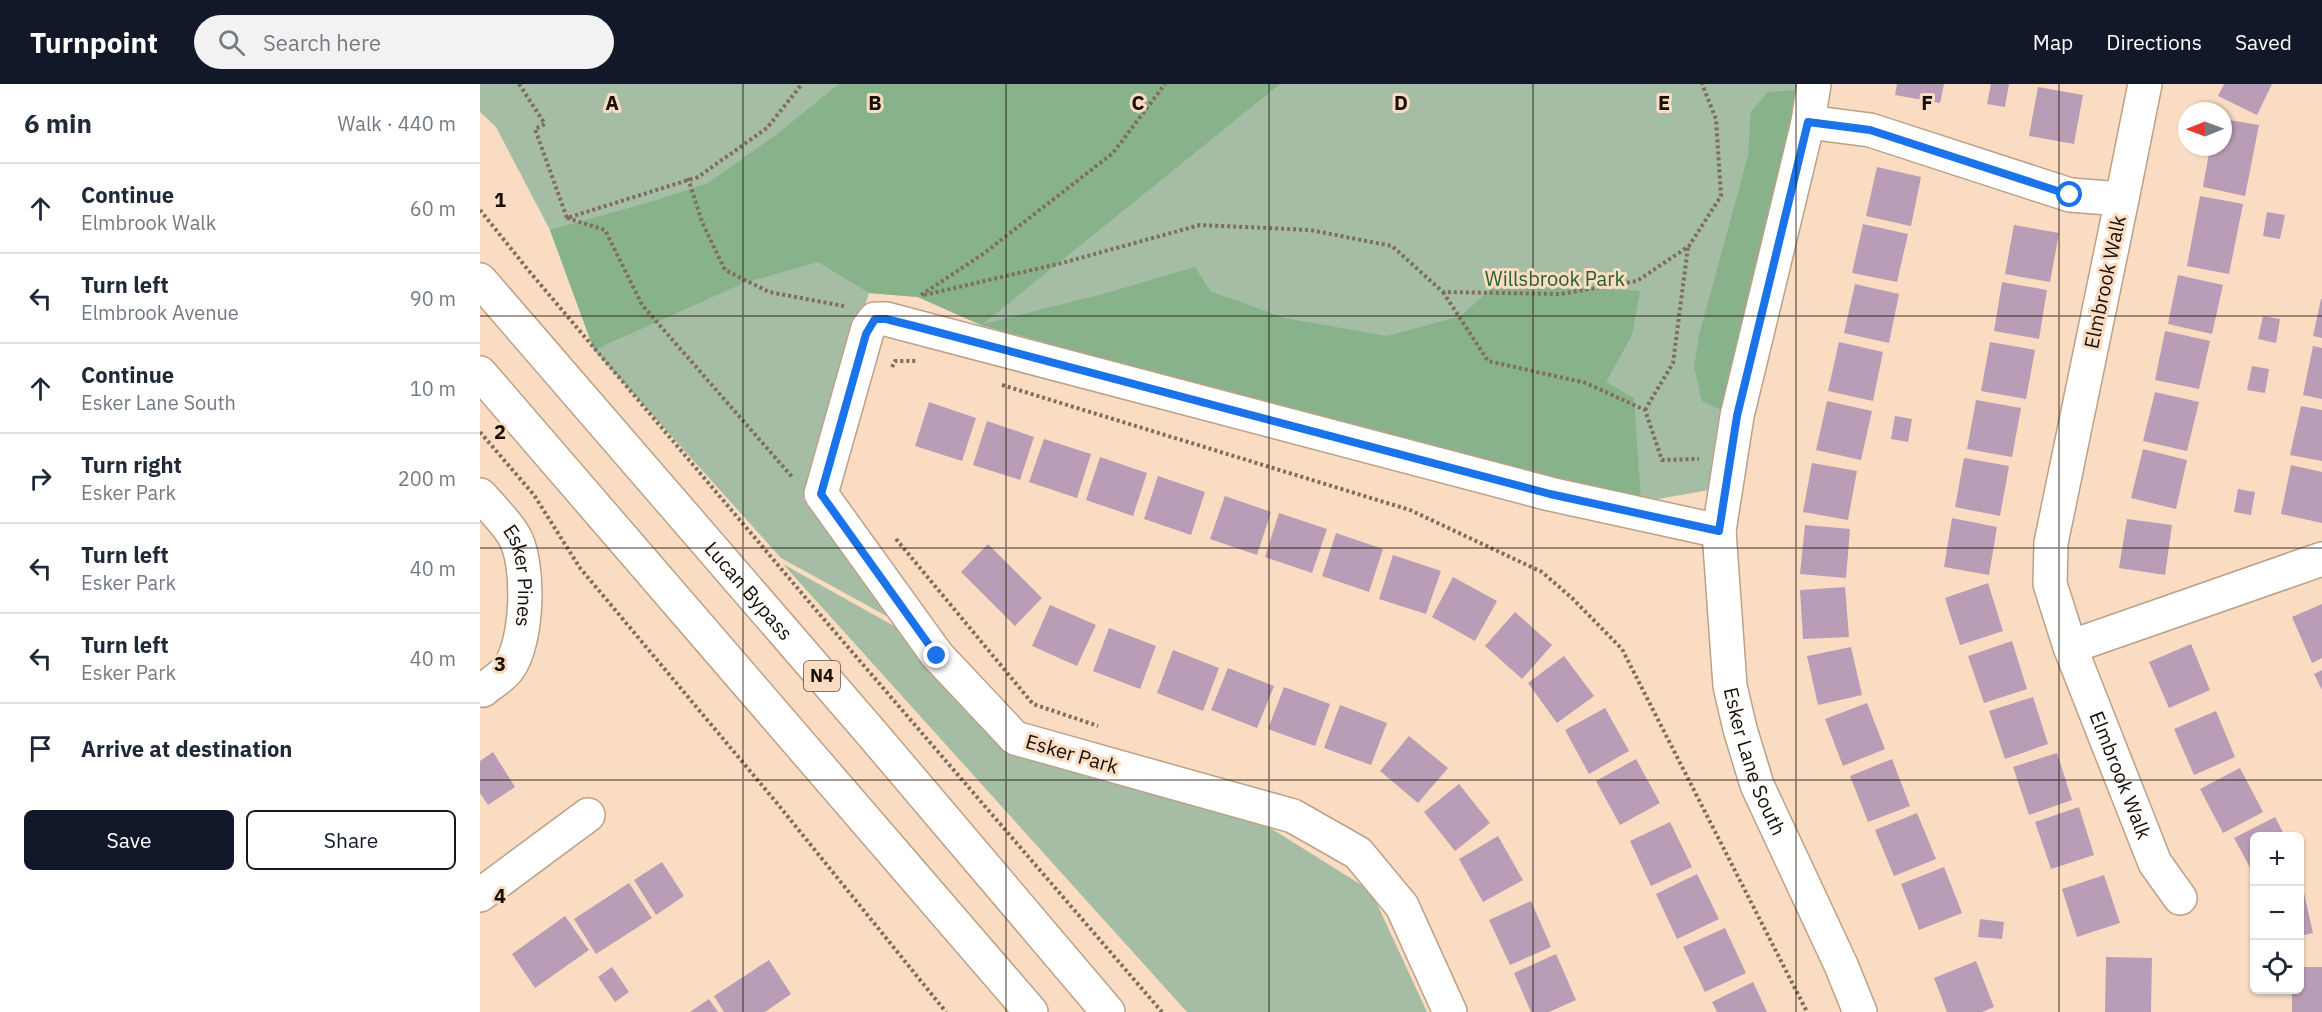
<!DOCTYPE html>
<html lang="en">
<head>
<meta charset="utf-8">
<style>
	body { margin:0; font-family:"IBM Plex Sans",sans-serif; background:#f2f2f3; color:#1f2937 }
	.controls { position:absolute; right:18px; bottom:18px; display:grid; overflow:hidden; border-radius:9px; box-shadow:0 2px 4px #0004 }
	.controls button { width:54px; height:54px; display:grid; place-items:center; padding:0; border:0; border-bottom:2px solid #e0e1e3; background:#fff; color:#1f2937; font:30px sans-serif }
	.compass { position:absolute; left:1698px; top:18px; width:54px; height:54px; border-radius:50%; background:#fff; box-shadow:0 2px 4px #0004; rotate:269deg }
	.stop { position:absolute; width:18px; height:18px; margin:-14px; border:4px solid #1a73e8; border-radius:50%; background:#fff }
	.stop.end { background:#1a73e8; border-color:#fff; box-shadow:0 2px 6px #0008 }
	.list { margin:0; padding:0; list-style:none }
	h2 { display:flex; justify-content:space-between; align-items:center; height:78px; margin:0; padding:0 24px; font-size:26px }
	h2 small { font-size:20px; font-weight:400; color:#747a83 }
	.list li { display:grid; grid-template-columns:39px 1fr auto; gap:18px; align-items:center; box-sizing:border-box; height:90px; padding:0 24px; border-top:2px solid #e0e1e3 }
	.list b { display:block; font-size:22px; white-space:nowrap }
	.list p { margin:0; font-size:20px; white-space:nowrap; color:#747a83 }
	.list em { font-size:20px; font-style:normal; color:#747a83 }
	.actions { display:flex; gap:12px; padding:18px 24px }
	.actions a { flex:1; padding:14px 0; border:2px solid #111827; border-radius:9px; text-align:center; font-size:21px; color:#111827 }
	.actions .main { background:#111827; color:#fff }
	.icon { flex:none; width:33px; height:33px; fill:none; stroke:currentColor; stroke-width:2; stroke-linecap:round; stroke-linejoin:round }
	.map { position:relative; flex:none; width:1842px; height:928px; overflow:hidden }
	header { display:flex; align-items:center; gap:36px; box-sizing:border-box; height:84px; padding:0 30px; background:#111827; color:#fff }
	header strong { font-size:28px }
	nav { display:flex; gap:33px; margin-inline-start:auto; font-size:21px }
	.search { width:420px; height:54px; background:#f2f2f3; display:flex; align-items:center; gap:15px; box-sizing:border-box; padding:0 21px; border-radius:33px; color:#747a83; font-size:22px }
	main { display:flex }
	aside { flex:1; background:#fff }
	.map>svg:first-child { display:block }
</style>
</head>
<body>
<header>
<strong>Turnpoint</strong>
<div class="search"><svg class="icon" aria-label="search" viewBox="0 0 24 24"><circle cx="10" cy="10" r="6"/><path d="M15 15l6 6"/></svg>Search here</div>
<nav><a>Map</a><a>Directions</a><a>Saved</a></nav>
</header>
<main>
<aside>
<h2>6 min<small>Walk · 440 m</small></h2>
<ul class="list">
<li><svg class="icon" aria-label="ahead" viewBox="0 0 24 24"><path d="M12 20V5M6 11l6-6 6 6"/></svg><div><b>Continue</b><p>Elmbrook Walk</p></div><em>60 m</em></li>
<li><svg class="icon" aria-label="left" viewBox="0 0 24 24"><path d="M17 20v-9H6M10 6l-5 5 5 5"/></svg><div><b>Turn left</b><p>Elmbrook Avenue</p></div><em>90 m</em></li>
<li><svg class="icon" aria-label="ahead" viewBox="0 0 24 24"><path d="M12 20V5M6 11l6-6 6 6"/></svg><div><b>Continue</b><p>Esker Lane South</p></div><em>10 m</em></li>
<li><svg class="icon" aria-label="right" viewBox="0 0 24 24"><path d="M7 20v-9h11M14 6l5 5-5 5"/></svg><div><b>Turn right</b><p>Esker Park</p></div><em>200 m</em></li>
<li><svg class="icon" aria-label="left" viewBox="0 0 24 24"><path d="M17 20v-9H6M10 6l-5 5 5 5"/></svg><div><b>Turn left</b><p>Esker Park</p></div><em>40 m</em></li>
<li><svg class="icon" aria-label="left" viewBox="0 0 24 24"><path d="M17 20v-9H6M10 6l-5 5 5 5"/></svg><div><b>Turn left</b><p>Esker Park</p></div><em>40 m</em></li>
<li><svg class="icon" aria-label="arrive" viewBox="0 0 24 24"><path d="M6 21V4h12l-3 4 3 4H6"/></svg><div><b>Arrive at destination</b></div></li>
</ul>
<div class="actions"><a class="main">Save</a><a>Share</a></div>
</aside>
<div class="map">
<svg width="1842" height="928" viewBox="0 0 1842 928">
	<rect width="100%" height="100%" fill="#f9dcc1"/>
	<path fill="#a4bda4" d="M0,0h1319l-90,406 -68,12 -176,-44 -484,-133 -63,-28 -49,-4 -66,206 100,126 -122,-67 -187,-208 -44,-120 -54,-103 -16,-15z
		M303,480l120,67 108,114 261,84 99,62 56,121h-240z"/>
	<path fill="#88b28a" d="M359,0h441l-297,240 120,-30 92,-27 15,24 74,27 103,18 74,-20 35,-32 144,7 -8,44 -26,47 28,16 7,104 -176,-44 -484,-133 -63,-28 -49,-4 -51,-31 -74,21 -150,67 -44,-120 107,-30 51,-17 69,-49z
		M1318,6l-73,322 -23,-11 -8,-34 5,-32 49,-179 3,-44 17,-20z"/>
	<path fill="#b99db6" d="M1417,0h47l-4,19 -45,-8z
		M1511,0h18l-4,23 -18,-3z
		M1744,0h48l-15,31 -39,-19z
		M1558,3l45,8 -9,49 -45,-8z
		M1743,35l36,6 -14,71 -42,-9 7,-40h13z
		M1397,83l44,10 -10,49 -45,-10z
		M1720,112l43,8 -14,70 -42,-8z
		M1787,128l18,3 -5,24 -17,-3z
		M1383,140l45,10 -11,48 -45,-9z
		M1534,141l45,8 -9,49 -45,-8z
		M1698,191l45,10 -11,49 -44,-10z
		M1522,198l45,8 -8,49 -45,-8z
		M1375,200l44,10 -10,49 -45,-10z
		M1841,215h1v39l-9,-2z
		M1783,232l17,3 -4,24 -18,-4z
		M1685,247l45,10 -11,48 -44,-9z
		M1359,258l44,10 -10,49 -45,-10z
		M1510,258l45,8 -9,49 -45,-8z
		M1833,262l9,2v51l-19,-4z
		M1772,282l17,3 -4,24 -18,-3z
		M1675,308l44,10 -12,49 -44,-10z
		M1496,316l45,8 -9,49 -45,-8z
		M1347,317l45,10 -11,49 -45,-10z
		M449,318l47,16 -14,43 -47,-15z
		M1821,322l21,4v51l-32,-6z
		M1415,332l17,3 -4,23 -17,-3z
		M507,337l47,16 -14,43 -47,-15z
		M564,355l47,15 -14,44 -48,-16z
		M1663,365l44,11 -11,49 -45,-11z
		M620,373l47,16 -14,43 -47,-16z
		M1484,374l45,8 -9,50 -45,-9z
		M1332,379l45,8 -9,49 -45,-8z
		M1811,381l31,7v51l-41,-9z
		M678,392l47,16 -14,43 -47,-16z
		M1758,405l17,3 -4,23 -17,-3z
		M745,412l46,16 -14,43 -47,-16z
		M799,429l48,16 -15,44 -47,-16z
		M1472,434l45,9 -8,48 -45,-8z
		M1647,435l45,6 -7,50 -46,-7z
		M1325,441l45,4 -4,49 -46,-4z
		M856,449l47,16 -14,43 -47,-16z
		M508,460l54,54 -27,28 -54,-54z
		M913,471l48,16 -15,43 -47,-15z
		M973,493l44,24 -22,40 -43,-24z
		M1508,499l15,48 -43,14 -15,-47z
		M1365,503l4,50 -46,2 -3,-49z
		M1842,520v54l-10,5 -20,-46z
		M570,521l46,20 -19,41 -45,-20z
		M1035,528l37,33 -30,34 -37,-33z
		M629,544l47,18 -16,43 -47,-18z
		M1532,557l15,48 -43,14 -16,-47z
		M1711,560l19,46 -41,18 -20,-46z
		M1371,563l11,48 -44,10 -11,-49z
		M693,566l46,18 -16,43 -46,-18z
		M1084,572l30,40 -37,27 -29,-40z
		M748,584l46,18 -17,42 -46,-18z
		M1842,586v20l-8,-16z
		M804,603l46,17 -15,42 -47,-17z
		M1553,613l15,47 -43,15 -16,-48z
		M1387,619l18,46 -42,17 -18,-47z
		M860,621l47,18 -16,42 -47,-17z
		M1125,624l24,43 -40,23 -24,-44z
		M1736,627l19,46 -41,18 -20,-46z
		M929,652l39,32 -30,35 -38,-32z
		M13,668l22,35 -27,18 -8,-12v-32z
		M1577,669l15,47 -43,15 -16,-48z
		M1156,675l24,44 -40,22 -24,-44z
		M1412,675l18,47 -42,16 -18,-46z
		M1760,684l23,44 -40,21 -23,-44z
		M979,700l31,39 -35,28 -31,-39z
		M1599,723l15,48 -43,14 -16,-47z
		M1437,729l19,46 -42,17 -19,-46z
		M1795,733l10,19h-31v39l-20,-37z
		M1190,738l22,45 -41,19 -21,-45z
		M1018,752l25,44 -40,22 -24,-43z
		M182,778l22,34 -28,19 -22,-35z
		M1464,783l18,46 -43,17 -18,-46z
		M1217,790l22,45 -42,20 -21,-45z
		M1624,791l16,48 -43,14 -15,-48z
		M149,799l23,35 -56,36 -22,-35z
		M1822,800l11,49 -13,3v-51z
		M1051,817l20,46 -41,18 -21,-45z
		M85,832l24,34 -54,38 -23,-34z
		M1500,835l24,3 -2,17 -24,-2z
		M1245,844l21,45 -41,19 -22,-45z
		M1076,870l20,46 -27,12h-18l-17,-39z
		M1626,873l46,1 -1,54h-46z
		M289,876l22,34 -26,18h-41l-10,-16z
		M1496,877l18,46 -12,5h-35l-13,-34z
		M132,883l17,25 -14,10 -17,-25z
		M1820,883h22v45h-30v-22h8z
		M1273,898l14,30h-50l-5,-10z
		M229,915l9,13h-28z"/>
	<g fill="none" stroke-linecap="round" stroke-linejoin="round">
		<g stroke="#bca188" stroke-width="36">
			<g id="minor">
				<path id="s1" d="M1334,0l-6,38 -71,294 -18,115 11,155 10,43 17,56 84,180 19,47"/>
				<path id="s2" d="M1328,38l62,8 200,65 52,4 -71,344 -1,41 20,63 85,216 25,35"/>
				<path d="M1642,115l23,-115"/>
				<path id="s3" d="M0,411c11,12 24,25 33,39 18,27 15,110 -5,135 -6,8 -18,15 -25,21l-3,-1"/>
				<path d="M1590,563l252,-88"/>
				<path d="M0,811l108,-80"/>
				<path d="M970,928l-48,-106 -44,-53 -65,-37 -278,-78 -78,-83 -116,-161 47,-166 7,-9h11l664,175 169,37"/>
			</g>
		</g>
		<g stroke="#bca188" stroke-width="36">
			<g id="highway">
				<path id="s4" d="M0,196l394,456 234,276"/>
				<path d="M0,289l551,639"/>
			</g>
		</g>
		<path stroke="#806e5c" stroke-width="4" stroke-dasharray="3 3" stroke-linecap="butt" d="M39,0l26,40 -10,5 32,89 131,-41 69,-49 35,-44
			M208,94l14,44 23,48 44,22 75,14
			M0,126l49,61 287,339 346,402
			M87,134l38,12 37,75 151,173
			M963,208l45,69 98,22 59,27 17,50 37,-1
			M441,211l62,-41 130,-101 52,-69
			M444,211l138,-32 138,-38 110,5 82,16 51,46 117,2 77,-13 52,-35 32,-50 -5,-77 -14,-35
			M412,283l3,-6h22
			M522,301l408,125 132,62 30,26 50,51 185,363
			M1165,326l28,-47 15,-116
			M0,348l54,63 46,73 196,234 170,210
			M416,455l137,165 65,22"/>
		<use href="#minor" stroke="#fff" stroke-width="33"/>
		<use href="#highway" stroke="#fff" stroke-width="33"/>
	</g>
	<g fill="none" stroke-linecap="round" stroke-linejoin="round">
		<path stroke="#1a73e8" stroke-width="8" d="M457,572l-116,-162 45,-160 9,-15h11l28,7 636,168 169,37 18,-115 71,-294 62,8 200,65"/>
	</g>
	<path fill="none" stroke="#180f06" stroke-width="1.5" stroke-opacity="0.55" d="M263,0v928M526,0v928M789,0v928M1053,0v928M1316,0v928M1579,0v928M0,232h1842M0,464h1842M0,696h1842"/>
	<g text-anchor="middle" stroke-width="6" stroke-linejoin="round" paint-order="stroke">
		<rect fill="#f9dcc1" stroke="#5c4c3e" stroke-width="1.5" x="324" y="577" width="36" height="30" rx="4.5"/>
		<g font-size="18" font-weight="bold" fill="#180f06">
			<text x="342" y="598">N4</text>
		</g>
		<g font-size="20" fill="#26612c" stroke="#f9dcc1">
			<text x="1075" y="202">Willsbrook Park</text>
		</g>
		<g font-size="20" fill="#180f06" stroke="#f9dcc1">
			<text transform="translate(1625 198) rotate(-78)" y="7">Elmbrook Walk</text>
			<text dy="7" stroke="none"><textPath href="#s3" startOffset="94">Esker Pines</textPath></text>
			<text dy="7" stroke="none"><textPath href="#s4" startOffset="411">Lucan Bypass</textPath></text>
			<text transform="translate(592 670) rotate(16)" y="7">Esker Park</text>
			<text dy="7" stroke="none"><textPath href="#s1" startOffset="692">Esker Lane South</textPath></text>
			<text dy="7" stroke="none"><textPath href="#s2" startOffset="921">Elmbrook Walk</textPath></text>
		</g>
	</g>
	<g font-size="20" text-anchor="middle" font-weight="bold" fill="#180f06" stroke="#f9dcc1" stroke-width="6" stroke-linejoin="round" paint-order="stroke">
		<text x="132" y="26">A</text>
		<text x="395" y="26">B</text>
		<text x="658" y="26">C</text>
		<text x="921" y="26">D</text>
		<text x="1184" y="26">E</text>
		<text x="1447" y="26">F</text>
		<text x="20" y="123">1</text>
		<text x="20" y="355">2</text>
		<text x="20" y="587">3</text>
		<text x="20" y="819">4</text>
	</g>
</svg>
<div class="controls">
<button>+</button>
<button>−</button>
<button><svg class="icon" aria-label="locate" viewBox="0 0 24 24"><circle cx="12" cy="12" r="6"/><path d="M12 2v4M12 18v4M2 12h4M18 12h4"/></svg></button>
</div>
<svg class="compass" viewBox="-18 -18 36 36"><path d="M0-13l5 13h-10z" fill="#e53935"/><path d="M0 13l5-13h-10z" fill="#747a83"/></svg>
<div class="stop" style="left:1590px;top:111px"></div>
<div class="stop end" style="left:457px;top:572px"></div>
</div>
</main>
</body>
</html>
